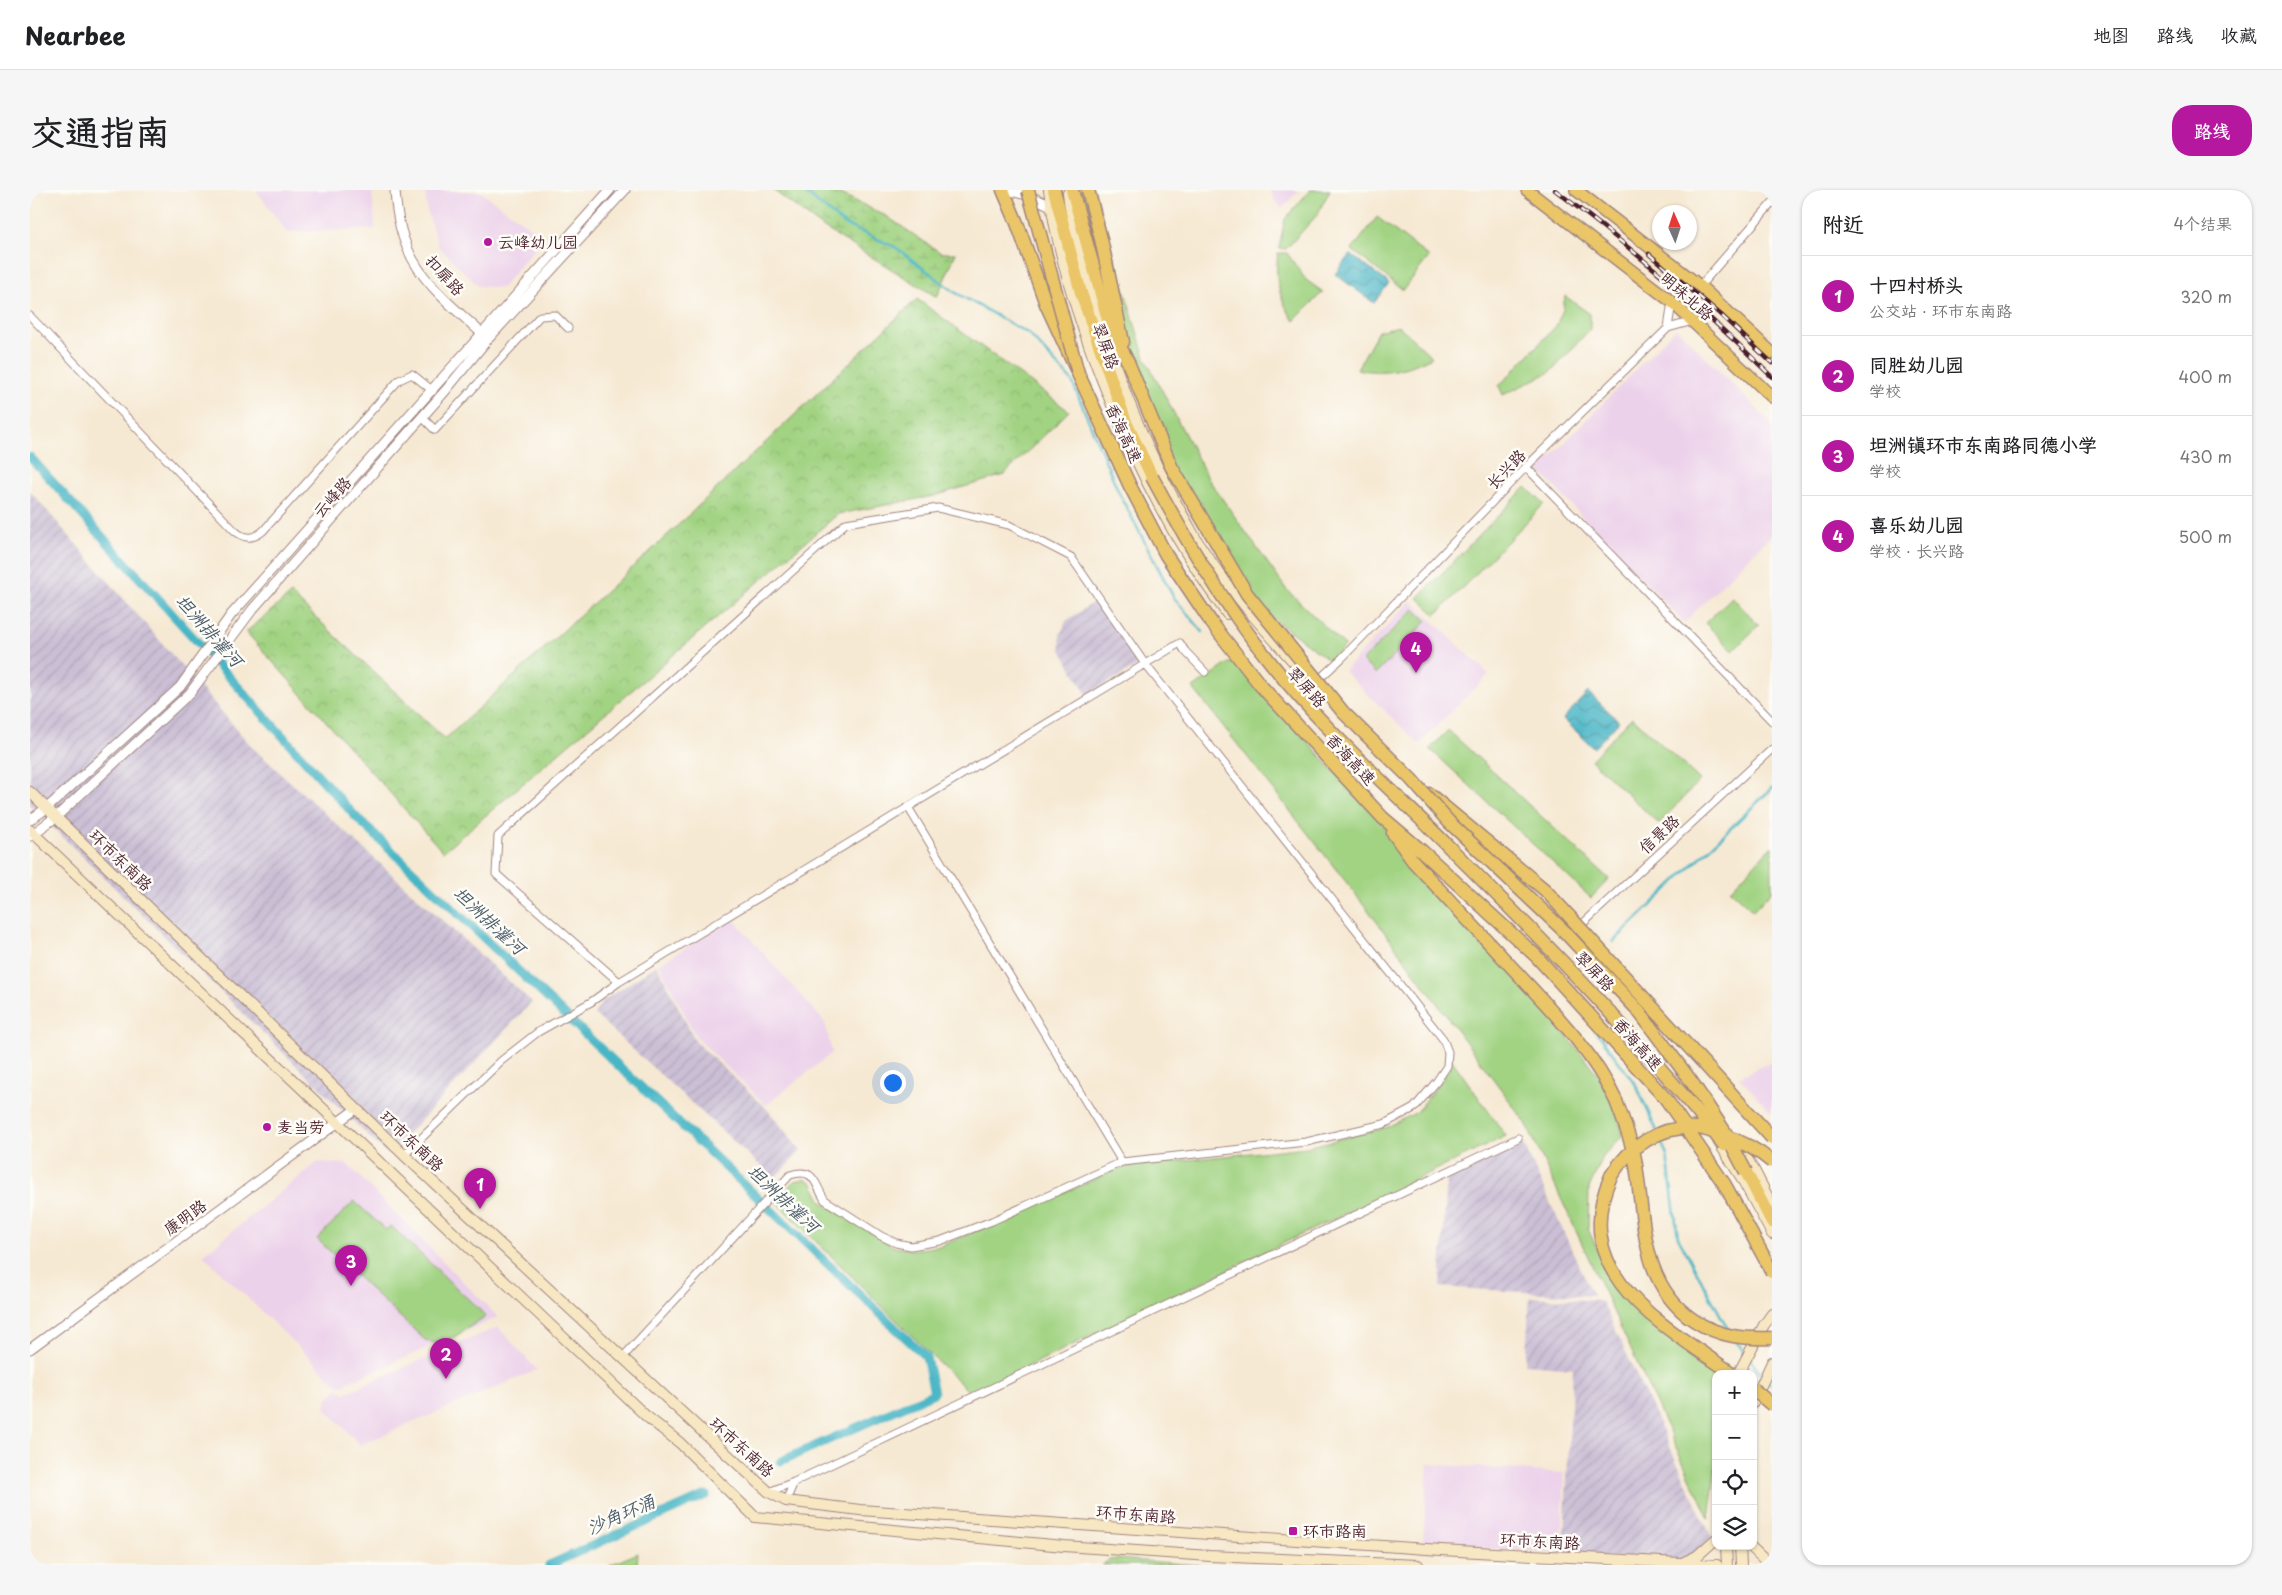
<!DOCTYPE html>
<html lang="zh">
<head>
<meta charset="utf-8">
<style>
	body { margin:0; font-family:"Playpen Sans","LXGW WenKai TC",sans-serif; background:#f6f6f6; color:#202124 }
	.controls { position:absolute; right:15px; bottom:15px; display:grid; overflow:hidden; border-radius:10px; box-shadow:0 1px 4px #0004 }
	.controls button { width:45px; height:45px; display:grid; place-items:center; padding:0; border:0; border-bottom:1px solid #e0e0e0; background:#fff; color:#202124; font:25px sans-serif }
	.compass { position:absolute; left:1622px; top:15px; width:45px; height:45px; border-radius:50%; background:#fff; box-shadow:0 1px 4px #0004; rotate:357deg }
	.you { position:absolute; left:862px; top:892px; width:18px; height:18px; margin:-12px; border:4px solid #fff; border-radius:50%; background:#1a73e8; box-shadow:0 0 0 8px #1a73e833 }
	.badge { display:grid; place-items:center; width:32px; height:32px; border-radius:50%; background:#b5179e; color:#fff; font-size:16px; font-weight:700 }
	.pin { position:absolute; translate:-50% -41px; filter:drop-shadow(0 1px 2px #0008) }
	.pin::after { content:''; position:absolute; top:26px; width:18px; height:15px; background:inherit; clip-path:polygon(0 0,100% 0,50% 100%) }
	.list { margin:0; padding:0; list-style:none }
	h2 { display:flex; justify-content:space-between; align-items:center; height:65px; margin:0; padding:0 20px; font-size:21px }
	h2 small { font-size:16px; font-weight:400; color:#757577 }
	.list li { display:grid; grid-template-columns:32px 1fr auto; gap:15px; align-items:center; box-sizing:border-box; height:80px; padding:0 20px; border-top:1px solid #e0e0e0 }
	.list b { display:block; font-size:19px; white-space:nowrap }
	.list p { margin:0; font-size:16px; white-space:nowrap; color:#757577 }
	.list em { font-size:16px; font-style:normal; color:#757577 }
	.icon { flex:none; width:28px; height:28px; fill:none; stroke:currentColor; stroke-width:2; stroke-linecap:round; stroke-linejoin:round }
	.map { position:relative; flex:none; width:1742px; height:1375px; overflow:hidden; border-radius:20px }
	header { display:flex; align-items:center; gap:30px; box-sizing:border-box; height:70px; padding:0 25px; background:#fff; border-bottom:1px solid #e0e0e0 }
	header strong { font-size:24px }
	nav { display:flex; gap:28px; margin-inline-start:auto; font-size:18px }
	.intro { display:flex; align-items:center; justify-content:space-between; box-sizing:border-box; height:120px; padding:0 30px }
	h1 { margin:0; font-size:35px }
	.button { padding:12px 22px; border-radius:20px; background:#b5179e; color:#fff; font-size:18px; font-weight:700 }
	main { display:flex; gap:30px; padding:0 30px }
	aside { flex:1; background:#fff; border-radius:20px; box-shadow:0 1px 4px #0004 }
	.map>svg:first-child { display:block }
</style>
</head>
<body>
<header>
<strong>Nearbee</strong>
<nav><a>地图</a><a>路线</a><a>收藏</a></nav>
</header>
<div class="intro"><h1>交通指南</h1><a class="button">路线</a></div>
<main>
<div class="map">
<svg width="1742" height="1375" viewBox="0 0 1742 1375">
	<defs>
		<pattern id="industrial-furrows" width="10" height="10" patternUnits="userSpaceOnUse" patternTransform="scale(1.25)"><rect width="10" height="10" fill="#cbbfd5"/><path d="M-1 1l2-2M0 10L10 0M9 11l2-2" fill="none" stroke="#b0a4b7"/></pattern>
		<pattern id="wetland-marsh" width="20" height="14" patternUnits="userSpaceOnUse" patternTransform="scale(1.25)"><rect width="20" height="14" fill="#a1d382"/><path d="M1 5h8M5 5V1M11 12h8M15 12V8" fill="none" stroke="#8cb570"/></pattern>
		<pattern id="park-crowns" width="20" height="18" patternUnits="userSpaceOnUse" patternTransform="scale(1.25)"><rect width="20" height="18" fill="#a1d382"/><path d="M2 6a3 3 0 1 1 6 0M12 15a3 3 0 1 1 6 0" fill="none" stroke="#8cb570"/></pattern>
		<pattern id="water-waves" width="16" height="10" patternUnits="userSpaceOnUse" patternTransform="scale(1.25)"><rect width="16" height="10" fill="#4ab6c6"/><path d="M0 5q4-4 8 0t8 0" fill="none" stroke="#4093a1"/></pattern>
	</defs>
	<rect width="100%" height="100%" fill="#fdfcf7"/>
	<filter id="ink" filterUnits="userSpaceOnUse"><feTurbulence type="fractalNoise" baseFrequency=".02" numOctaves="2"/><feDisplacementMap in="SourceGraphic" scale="10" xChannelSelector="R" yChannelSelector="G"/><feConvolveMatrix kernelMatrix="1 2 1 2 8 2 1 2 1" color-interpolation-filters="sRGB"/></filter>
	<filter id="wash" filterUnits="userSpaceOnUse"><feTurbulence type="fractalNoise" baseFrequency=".0096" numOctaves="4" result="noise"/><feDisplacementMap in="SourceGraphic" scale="20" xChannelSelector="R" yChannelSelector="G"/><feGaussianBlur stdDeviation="1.12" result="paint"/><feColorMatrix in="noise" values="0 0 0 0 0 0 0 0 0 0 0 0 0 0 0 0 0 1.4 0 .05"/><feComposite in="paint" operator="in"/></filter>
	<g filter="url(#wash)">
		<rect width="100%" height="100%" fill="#f6e9d3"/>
		<path fill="#ecd1ea" d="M226,0h116l3,39 -88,3z
			M395,0l56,2 63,45 -42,51 -24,-2 -40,-40 -11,-36z
			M1240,0h29l-17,18 -7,-7z
			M1646,138l96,96v110l-88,89 -146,-153z
			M1381,411l78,73 -70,70 -75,-73z
			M703,729l92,104 7,30 -66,52 -69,-67 -38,-74z
			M1742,871v52l-33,-36z
			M288,972l29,2 151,153 -159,69 -136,-131z
			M468,1137l39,43 -177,75 -35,-37 3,-10 10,-10 7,5z
			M1398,1274l137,9 -5,80 -137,-9z"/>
		<path fill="url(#industrial-furrows)" d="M0,301l223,257 279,254 -144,153 -358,-350z
			M1067,410l45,63 -55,32 -26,-45 -1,-14 6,-15z
			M627,775l39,77 70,66 35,43 -27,27 -180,-164 9,-13z
			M1488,954l6,1 69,151 -153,-9 7,-111z
			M1500,1107l72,4 111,239 -26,22 -124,-8 10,-186 -48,-4z"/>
		<path fill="#a1d382" stroke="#767956" d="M1051,0h13l51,168 64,122 77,109 59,57 -15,15 -78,-58 -81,-132 -83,-230z
			M1280,0h20l-13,25 -31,34 -7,-1 6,-29z
			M1347,27l52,40 -26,33 -51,-40z
			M1248,63h9l19,27 17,12 -29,29c-15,-23 -20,-41 -16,-68z
			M1535,106l25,18v15l-38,42 -49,24 -4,-9 57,-60 7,-16z
			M1369,136l33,31c-24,12 -48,18 -75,12l21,-38z
			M1496,297l18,17 -108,111 -18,-17z
			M1702,407l27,28 -26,26 -28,-28z
			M1384,419l13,12 -51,53 -14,-13z
			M1205,472l267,294 110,136 11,43 -20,22 -14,31 -1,41 24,51 61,60 54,34h-11v92l-7,52 -183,-395 -161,-217 -172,-218 36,-25z
			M1602,527l68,63 -41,44 -68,-64z
			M1418,540l161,149 -18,19 -161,-149z
			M1742,656v45l-19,20 -23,-21z
			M1419,866l57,80 -535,258 -195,-192 18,-21 11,-2 7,3 10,20 72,45 18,3 29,-4 182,-79 184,-20 78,-19 32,-16 33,-43z
			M324,1011l32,29 5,-4 95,90 -44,29 -17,-5 -108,-101z
			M608,1363l-1,12h-27z
			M1088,1369l81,6h-97l7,-5z"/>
		<path fill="url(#wetland-marsh)" stroke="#767956" d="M743,0h60l53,26 55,37h15l-19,44 -113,-69z"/>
		<path fill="url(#park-crowns)" stroke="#767956" d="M887,109l152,112 -65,64 -70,21 -96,18 -395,338 -197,-220 45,-38 154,145 211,-193z"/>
		<path fill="url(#water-waves)" stroke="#4a6a78" d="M1320,64l39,29 -15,20 -39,-29z
			M1558,502l31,29 -25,27 -31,-29z"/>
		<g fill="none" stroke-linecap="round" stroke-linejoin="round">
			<path stroke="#4ab6c6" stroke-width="2.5" d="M772,0l42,34 51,23 61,46 73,41 43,47 47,112 55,105 29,34
				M1583,752l159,-154
				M1564,838l42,57 21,46
				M1630,949l7,16 11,82 51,94
				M1706,1151l9,12
				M1720,1169l12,15
				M1737,1190l5,6"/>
			<path stroke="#4ab6c6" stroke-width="9" d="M0,267l326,360 570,540 8,36 -153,68
				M519,1375l157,-70"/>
		</g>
	</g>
	<g filter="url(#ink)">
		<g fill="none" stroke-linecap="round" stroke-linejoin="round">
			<g stroke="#a0847f" stroke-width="9">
				<path id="minor" d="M1670,96l72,-83
					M0,126l204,214c10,9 18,10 29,1l136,-151 13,-6 21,17
					M1638,138l4,-26
					M392,227l13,13 105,-114 15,-1 13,13
					M1496,277l246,254
					M1286,492l26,-24 184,-191 142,-139 25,-7
					M878,617l214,355
					M1547,739l195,-180
					M589,792l-123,-108 2,-38 348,-313 92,-15 71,17 62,32 74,107 298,375 5,13 -1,14 -10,15 -23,27 -30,16 -78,18 -184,20 -130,59 -52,20 -29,5 -15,-3 -15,-7 -56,-36c-11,-16 -9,-33 -35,-25l-168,183
					M374,965l97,-94 37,-29 53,-30 28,-20 526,-318 35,-21 5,8 20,21
					M764,1292l724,-344
					M739,1302l25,-10 -8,19"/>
			</g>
			<g stroke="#a0847f" stroke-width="11">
				<path id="tertiary" d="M365,0c4,76 38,99 91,147
					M977,0l23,6 21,10
					M0,630l17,-12 133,-121 51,-72 379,-425
					M0,646l26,-19 134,-124 62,-83 194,-220 42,-51 137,-149
					M0,1159l326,-240"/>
			</g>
			<g stroke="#a0847f" stroke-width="12">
				<path id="secondary" d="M1019,0c9,66 29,128 53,190 32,83 72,162 125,234
					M1038,3c4,36 16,73 26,107 22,75 50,146 88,214 8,13 14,27 23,39 31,46 67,85 104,126
					M0,602l374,363 325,301 40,36 17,9 74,9 581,40 276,15
					M0,640l616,586 34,27 75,74 309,29 146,10 208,9
					M1704,948l20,32 18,35
					M1688,951l23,36 31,57
					M1708,1184l26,-49 8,-11
					M1723,1213l19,-41
					M1696,1356l1,19
					M1710,1356l1,19
					M1720,1356l20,19
					M1654,1372l13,-6 19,-17"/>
			</g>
			<g stroke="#a0847f" stroke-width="14">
				<path id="trunk" d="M1497,0l145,112 100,95
					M1546,0l124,96 72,67"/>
			</g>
			<g stroke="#a0847f" stroke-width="15">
				<path id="motorway" d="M973,0l14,33 29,81 84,182 36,69 45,67 50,64 122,132 40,34 113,104 130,143
					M1024,0l27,103 45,129 26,55
					M1042,0l38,137 18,35
					M1058,0l13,49 22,103
					M1399,604l116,96 25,27
					M1363,643l20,28c35,38 71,76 106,114 37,40 74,77 97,126
					M1716,982l26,50
					M1581,986c-45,99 54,150 122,198"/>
			</g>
			<use href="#minor" stroke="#fff" stroke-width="7"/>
			<use href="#tertiary" stroke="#fff" stroke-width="9"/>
			<use href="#secondary" stroke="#f7e8c3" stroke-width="10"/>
			<use href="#trunk" stroke="#eac669" stroke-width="11"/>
			<use href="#motorway" stroke="#eac669" stroke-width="12"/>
			<g stroke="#4a1f2b" stroke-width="4.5">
				<path id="rail" d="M1525,0c77,58 149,119 217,187
					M1619,64l72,61 51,48"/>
			</g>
			<use href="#rail" stroke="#fdfcf7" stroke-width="2.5" stroke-dasharray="8" stroke-linecap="butt"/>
			<g stroke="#a0847f" stroke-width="15" stroke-linecap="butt">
				<path id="motorway-bridge" d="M998,0l50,183
					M1098,172l43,104 76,128 96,118 68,67 38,43 113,107 75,80 54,72 34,51 21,40
					M1122,287c35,65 72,128 119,186 52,66 117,123 176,182 97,96 192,193 277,300
					M1540,727l202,221
					M1636,909l59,86 47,87
					M1586,911c7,19 15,38 19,58 10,58 4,126 60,162 25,16 49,18 77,17
					M1581,986c18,-29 49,-51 85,-48 9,0 18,5 26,7 19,6 35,14 50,27
					M1723,1199l19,16"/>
			</g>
			<use href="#motorway-bridge" stroke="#eac669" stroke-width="12"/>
		</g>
	</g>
	<g fill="#b5179e" stroke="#fdfcf7" stroke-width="2">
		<circle cx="458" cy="52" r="5"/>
		<circle cx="237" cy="937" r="5"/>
		<rect x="1258" y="1336" width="10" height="10" rx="2.5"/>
	</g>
	<g text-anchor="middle" stroke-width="5" stroke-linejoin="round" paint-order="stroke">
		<g font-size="16" fill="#4a1f2b" stroke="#fdfcf7" text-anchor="start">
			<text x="468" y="58">云峰幼儿园</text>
			<text x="247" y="943">麦当劳</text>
			<text x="1273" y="1347">环市路南</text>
		</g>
		<g font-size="16" fill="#4a1f2b" stroke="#fdfcf7">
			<text transform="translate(415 85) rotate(48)" y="6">扣扉路</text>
			<text transform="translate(1657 106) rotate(41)" y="6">明珠北路</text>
			<text transform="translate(1076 156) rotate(70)" y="6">翠屏路</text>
			<text transform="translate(1094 243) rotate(65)" y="6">香海高速</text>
			<text transform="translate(1476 279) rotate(-46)" y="6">长兴路</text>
			<text transform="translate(302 307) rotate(-49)" y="6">云峰路</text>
			<text transform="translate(1277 497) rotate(48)" y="6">翠屏路</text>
			<text transform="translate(1321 569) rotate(47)" y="6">香海高速</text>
			<text transform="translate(1629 644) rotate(-43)" y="6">信景路</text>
			<text transform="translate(91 670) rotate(44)" y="6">环市东南路</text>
			<text transform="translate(1565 781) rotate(46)" y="6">翠屏路</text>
			<text transform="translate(1608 854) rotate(48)" y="6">香海高速</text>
			<text transform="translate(382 951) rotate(43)" y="6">环市东南路</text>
			<text transform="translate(155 1027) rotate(-36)" y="6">康明路</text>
			<text transform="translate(712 1257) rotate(42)" y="6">环市东南路</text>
			<text transform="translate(1106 1324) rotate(4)" y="6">环市东南路</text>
			<text transform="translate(1510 1351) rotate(3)" y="6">环市东南路</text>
		</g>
		<g font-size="18" font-style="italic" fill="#4a5b69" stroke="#fdfcf7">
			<text transform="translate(179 441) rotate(48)" y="6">坦洲排灌河</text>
			<text transform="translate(459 731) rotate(43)" y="6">坦洲排灌河</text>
			<text transform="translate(753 1009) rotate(43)" y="6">坦洲排灌河</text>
			<text transform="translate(591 1325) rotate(-24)" y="6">沙角环涌</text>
		</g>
	</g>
</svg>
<div class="controls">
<button>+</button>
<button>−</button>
<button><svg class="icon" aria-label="locate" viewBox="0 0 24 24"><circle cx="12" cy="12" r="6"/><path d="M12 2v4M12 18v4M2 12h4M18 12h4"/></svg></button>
<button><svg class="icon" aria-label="layers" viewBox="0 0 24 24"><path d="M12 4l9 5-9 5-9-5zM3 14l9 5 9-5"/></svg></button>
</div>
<svg class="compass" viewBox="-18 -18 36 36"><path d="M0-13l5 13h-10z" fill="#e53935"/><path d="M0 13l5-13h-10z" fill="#757577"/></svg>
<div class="you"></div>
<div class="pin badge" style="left:450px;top:1019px">1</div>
<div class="pin badge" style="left:416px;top:1189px">2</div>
<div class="pin badge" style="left:321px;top:1096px">3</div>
<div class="pin badge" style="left:1386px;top:483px">4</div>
</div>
<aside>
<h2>附近<small>4个结果</small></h2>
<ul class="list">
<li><span class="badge">1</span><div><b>十四村桥头</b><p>公交站 · 环市东南路</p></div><em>320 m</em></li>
<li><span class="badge">2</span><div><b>同胜幼儿园</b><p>学校</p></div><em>400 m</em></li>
<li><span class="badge">3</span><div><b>坦洲镇环市东南路同德小学</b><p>学校</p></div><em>430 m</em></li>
<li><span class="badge">4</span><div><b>喜乐幼儿园</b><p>学校 · 长兴路</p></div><em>500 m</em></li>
</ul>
</aside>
</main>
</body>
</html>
